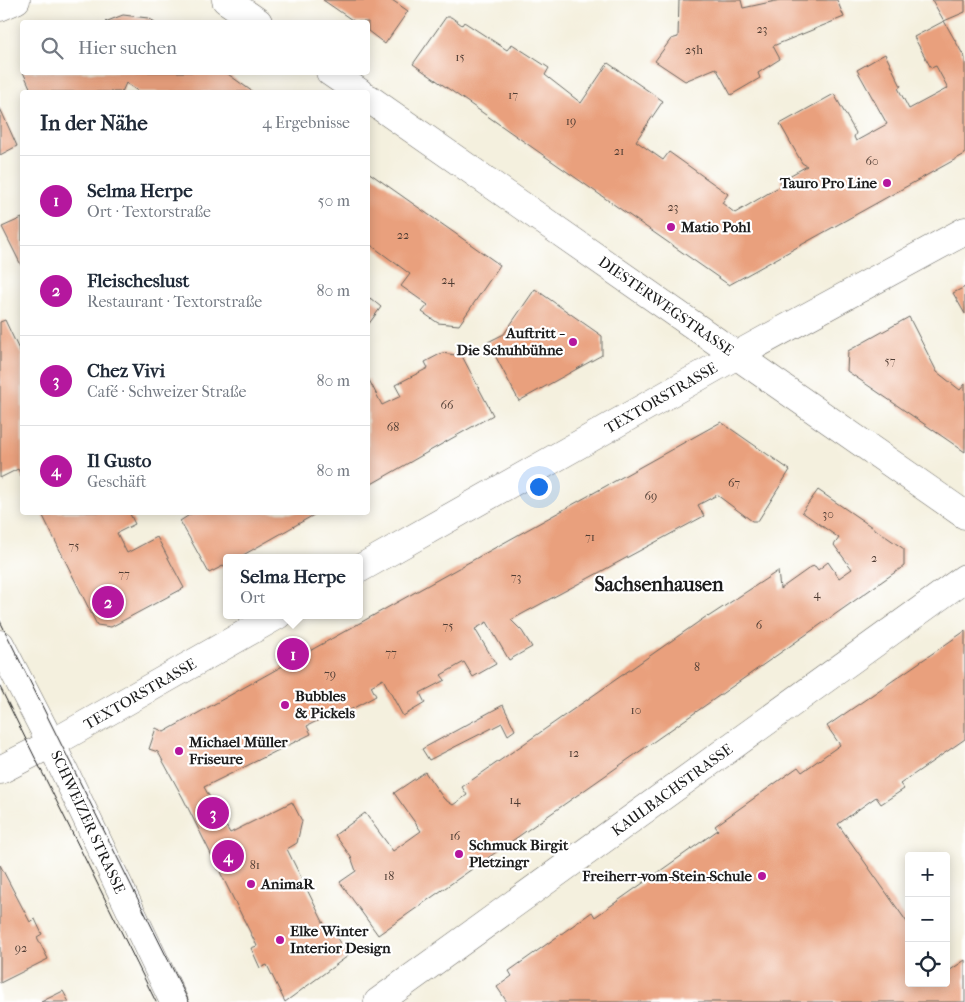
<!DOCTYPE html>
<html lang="de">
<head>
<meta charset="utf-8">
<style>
	body { margin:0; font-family:"IM FELL French Canon",serif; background:#f2f2f3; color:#1f2937 }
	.controls { position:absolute; right:15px; bottom:15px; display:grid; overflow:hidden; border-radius:5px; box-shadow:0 2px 12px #0003 }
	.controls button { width:45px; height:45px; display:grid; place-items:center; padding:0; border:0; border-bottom:1px solid #e0e1e3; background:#fff; color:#1f2937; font:25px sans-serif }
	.you { position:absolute; left:538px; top:486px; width:18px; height:18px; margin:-12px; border:4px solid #fff; border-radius:50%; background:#1a73e8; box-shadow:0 0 0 8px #1a73e833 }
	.badge { display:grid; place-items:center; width:32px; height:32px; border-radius:50%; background:#b5179e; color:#fff; font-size:16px; font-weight:700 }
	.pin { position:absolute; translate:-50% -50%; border:2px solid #fff; box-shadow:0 1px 5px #0006 }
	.popup { position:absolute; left:223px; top:554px; width:140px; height:65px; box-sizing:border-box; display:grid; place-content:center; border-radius:5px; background:#fff; filter:drop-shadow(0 1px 4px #0005); font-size:16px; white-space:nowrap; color:#747a83 }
	.popup b { font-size:19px; color:#1f2937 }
	.popup::after { content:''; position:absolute; left:50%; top:100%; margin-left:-10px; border:10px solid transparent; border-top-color:#fff }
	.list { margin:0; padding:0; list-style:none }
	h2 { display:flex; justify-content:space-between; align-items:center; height:65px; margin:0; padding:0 20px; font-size:21px }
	h2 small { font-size:16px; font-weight:400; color:#747a83 }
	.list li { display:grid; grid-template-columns:32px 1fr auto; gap:15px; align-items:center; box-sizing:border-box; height:90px; padding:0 20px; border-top:1px solid #e0e1e3 }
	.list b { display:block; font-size:19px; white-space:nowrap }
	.list p { margin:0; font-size:16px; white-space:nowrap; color:#747a83 }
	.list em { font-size:16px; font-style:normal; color:#747a83 }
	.icon { flex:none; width:28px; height:28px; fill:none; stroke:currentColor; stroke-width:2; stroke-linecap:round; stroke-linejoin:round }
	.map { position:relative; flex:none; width:965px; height:1002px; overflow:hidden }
	.search { position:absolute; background:#fff; box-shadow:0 2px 12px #0003; left:20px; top:20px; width:350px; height:55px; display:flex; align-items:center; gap:12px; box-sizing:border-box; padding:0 18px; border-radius:5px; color:#747a83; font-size:19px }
	.panel { position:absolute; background:#fff; box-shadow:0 2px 12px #0003; left:20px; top:90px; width:350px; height:425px; border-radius:5px }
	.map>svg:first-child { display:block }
</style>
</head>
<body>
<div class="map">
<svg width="965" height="1002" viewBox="0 0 965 1002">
	<rect width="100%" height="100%" fill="#fff"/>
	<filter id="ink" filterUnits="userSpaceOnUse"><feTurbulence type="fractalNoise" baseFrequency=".02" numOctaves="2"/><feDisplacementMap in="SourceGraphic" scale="10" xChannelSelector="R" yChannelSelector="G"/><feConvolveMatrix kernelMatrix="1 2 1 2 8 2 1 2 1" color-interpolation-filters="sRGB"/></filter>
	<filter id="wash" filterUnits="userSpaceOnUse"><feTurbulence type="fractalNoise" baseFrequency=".0096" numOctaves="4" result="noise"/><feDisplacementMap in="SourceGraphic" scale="20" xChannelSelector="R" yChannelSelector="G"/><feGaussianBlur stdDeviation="1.12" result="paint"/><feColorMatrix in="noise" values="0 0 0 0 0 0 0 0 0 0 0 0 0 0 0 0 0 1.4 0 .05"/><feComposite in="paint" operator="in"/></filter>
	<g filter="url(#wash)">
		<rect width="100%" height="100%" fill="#f4f0de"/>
		<g id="blocks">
			<path fill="#e9a07d" d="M323,0h69l16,11 -23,33 -17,-13v-9h-13z
				M679,0h62l2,8 37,-8h57l7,17 -71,29 7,13 -22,14 2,5 -29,17 -15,-27 -31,13 -30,-20 16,-22 7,-2z
				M932,0h33v12l-21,9 21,37v96l-236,131 -316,-221 33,-47h5l11,8 2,-3 43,28 5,-6 37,24 -4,7 36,28 27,-40 55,38 -27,40 27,19 6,-8 59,42 -6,9 13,10 47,-28 -2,-4 27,-15 -5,-3 -22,-39 54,-30 22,39 -2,4 2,4 31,-17 -30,-54 28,-16 16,32 -3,2 11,21 39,-21 -12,-22 -5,2 -17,-31 30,-16z
				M123,15l25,3 7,4h-50z
				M23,72h202l28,20h-114l-13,-9 -4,9h-90z
				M0,108l17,38 -17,9z
				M368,172l132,93 -41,60 -21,-2 -16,-11 6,-7 -27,-19 9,-12 -42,-31z
				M22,218v49l-20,-40z
				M965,287v27l-12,-21z
				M535,289l67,47v19l-83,46 -31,-59 16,-8z
				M370,298l11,9 -13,18v-23z
				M909,317l28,55 23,18 5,-6v68l-118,-81 1,-20z
				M5,320l17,36v122l-4,-9 -18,9v-156z
				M442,353l20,3 31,59 -125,71v-108l14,27 19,-9 -6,-11 33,-17 -3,-6z
				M721,422l69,48 -32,51h-6l-35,-26 -19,10 6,11 -193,104 11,11 10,16 -23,13 -22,-38 -12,7 21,35 -23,13 -9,-15 -23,13 4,5 -25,13 5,10 -22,13 -20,-37 -12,7 5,10 -41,22 -2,-5 -26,13 4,8 -107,53 26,46 62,-31 10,19 -5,22 -10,6 41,83 4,-2 16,26 -63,46 -18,-37 -7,3 -9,-20 6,-2 -74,-148 -25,-46 -9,-3 7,-21 8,4z
				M818,490l86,59v17l-526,369 -38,-53 16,-11 -5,-14 -16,-22 30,-22 28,38 28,-20 -27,-38 31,-21 19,27 9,6 14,-10 -5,-8 245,-171 1,1 70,-46 2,18 31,-22 4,-1 3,4 10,-8 11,16 13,-9 -18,-24 5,-7 -37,-26z
				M41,512h88l6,12 -18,9 10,20 30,-16 27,51 -73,39 -14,-2z
				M194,512h125l-81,46h-11v6l-18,9 -29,-52z
				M965,631v108l-65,45 4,5 -23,15 -5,-7 -38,27 71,101v58h37v-10l19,-13v42h-458l-10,-15 15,-11 -3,-5 83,-59 3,5 123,-87 -3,-4 83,-59 4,5 38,-27 -13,-19z
				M503,705l12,25 -7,5 -6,-12 -73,37 -7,-11z
				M0,865l30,57 5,-3 7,15 -5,3 11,22 -48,24z
				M63,991l6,11h-28z"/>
		</g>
	</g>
	<g filter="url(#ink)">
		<use href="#blocks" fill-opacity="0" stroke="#686660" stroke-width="1"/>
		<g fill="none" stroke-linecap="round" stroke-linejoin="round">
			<g stroke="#686660" stroke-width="29">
				<path id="minor" d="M226,0l32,22
					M0,7l16,-7
					M330,72l29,20
					M368,98l597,417
					M359,569l378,-214 228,-124
					M0,644l51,99 123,259
					M0,770l60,-31 218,-124
					M378,1002l587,-424"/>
			</g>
			<use href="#minor" stroke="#fff" stroke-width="28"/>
			<path stroke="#1c1c1c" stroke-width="1" d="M0,621l189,381
				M0,687l156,315"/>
		</g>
	</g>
	<g fill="#b5179e" stroke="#fff" stroke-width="2">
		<circle cx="887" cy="183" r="5"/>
		<circle cx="671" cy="227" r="5"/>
		<circle cx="573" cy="342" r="5"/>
		<circle cx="285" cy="705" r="5"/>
		<circle cx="179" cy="751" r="5"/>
		<circle cx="459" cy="854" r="5"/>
		<circle cx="762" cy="876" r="5"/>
		<circle cx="251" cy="884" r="5"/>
		<circle cx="280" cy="940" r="5"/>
	</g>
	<g text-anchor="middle" stroke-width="4.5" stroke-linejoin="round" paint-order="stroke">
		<g font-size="12" fill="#4f3d34">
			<text x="762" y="33">23</text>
			<text x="694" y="54">25h</text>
			<text x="460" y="61">15</text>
			<text x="513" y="99">17</text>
			<text x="571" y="125">19</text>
			<text x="619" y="155">21</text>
			<text x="872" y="165">60</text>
			<text x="673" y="211">23</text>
			<text x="403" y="239">22</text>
			<text x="448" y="284">24</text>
			<text x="890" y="365">57</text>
			<text x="447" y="409">66</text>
			<text x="393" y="431">68</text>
			<text x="734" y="487">67</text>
			<text x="651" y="500">69</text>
			<text x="828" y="518">30</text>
			<text x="590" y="541">71</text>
			<text x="74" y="550">75</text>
			<text x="874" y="562">2</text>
			<text x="124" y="578">77</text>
			<text x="516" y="581">73</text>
			<text x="817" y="598">4</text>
			<text x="759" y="629">6</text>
			<text x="448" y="630">75</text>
			<text x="391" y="657">77</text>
			<text x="697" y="671">8</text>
			<text x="330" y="678">79</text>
			<text x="636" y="714">10</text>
			<text x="574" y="757">12</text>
			<text x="515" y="804">14</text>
			<text x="455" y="840">16</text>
			<text x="255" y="869">81</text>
			<text x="389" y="880">18</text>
			<text x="21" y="952">92</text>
		</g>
		<g font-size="15" font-weight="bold" fill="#1c1c1c" stroke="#fff" text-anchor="start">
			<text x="877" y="188" text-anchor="end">Tauro Pro Line</text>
			<text x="681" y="232">Matio Pohl</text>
			<text x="563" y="338" text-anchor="end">Auftritt -<tspan x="563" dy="17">Die Schuhbühne</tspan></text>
			<text x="295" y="701">Bubbles<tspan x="295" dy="17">&amp; Pickels</tspan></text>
			<text x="189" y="747">Michael Müller<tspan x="189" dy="17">Friseure</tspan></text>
			<text x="469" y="850">Schmuck Birgit<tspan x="469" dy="17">Pletzingr</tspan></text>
			<text x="752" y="881" text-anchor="end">Freiherr-vom-Stein-Schule</text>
			<text x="261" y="889">AnimaR</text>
			<text x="290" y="936">Elke Winter<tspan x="290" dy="17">Interior Design</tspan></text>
		</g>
		<g font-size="15" fill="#1c1c1c" stroke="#fff">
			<text transform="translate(666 306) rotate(35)" y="5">DIESTERWEGSTRASSE</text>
			<text transform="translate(661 398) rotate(-30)" y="5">TEXTORSTRASSE</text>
			<text transform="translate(140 694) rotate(-30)" y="5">TEXTORSTRASSE</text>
			<text transform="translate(672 790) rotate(-36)" y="5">KAULBACHSTRASSE</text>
			<text transform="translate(88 822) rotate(65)" y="5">SCHWEIZER STRASSE</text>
		</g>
		<g font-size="20" font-weight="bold" fill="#1c1c1c" stroke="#fff">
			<text x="659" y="591">Sachsenhausen</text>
		</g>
	</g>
</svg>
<div class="controls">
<button>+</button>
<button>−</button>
<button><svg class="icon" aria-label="locate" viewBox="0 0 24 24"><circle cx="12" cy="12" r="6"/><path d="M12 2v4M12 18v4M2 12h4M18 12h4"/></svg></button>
</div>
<div class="you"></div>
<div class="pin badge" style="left:293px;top:654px">1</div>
<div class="popup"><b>Selma Herpe</b>Ort</div>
<div class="pin badge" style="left:108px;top:602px">2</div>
<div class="pin badge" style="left:213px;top:813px">3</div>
<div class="pin badge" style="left:228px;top:856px">4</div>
<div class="search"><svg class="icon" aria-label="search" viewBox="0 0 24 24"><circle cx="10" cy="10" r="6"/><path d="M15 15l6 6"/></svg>Hier suchen</div>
<section class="panel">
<h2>In der Nähe<small>4 Ergebnisse</small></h2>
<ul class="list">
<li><span class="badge">1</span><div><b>Selma Herpe</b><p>Ort · Textorstraße</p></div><em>50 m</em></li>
<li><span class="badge">2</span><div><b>Fleischeslust</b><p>Restaurant · Textorstraße</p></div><em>80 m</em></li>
<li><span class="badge">3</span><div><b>Chez Vivi</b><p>Café · Schweizer Straße</p></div><em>80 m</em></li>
<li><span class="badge">4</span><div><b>Il Gusto</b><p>Geschäft</p></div><em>80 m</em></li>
</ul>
</section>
</div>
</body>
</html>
